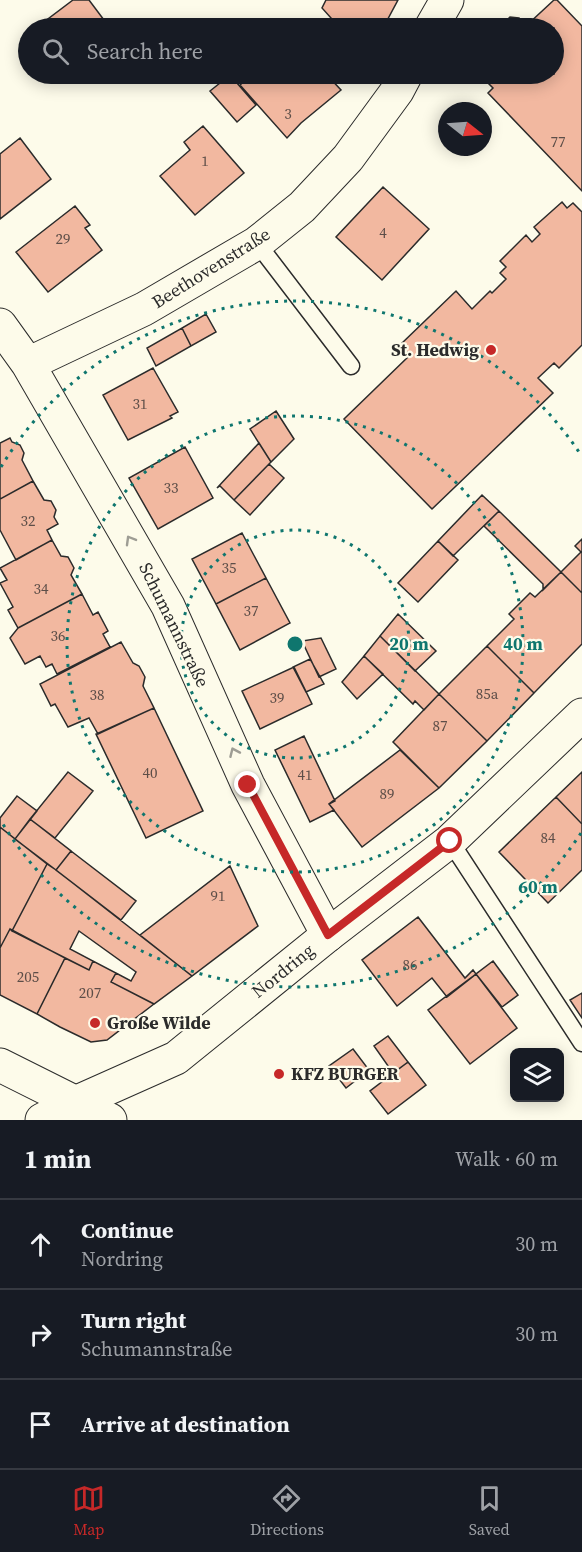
<!DOCTYPE html>
<html lang="en">
<head>
<meta charset="utf-8">
<style>
	body { margin:0; font-family:"Source Serif 4",serif; background:#20242c; color:#f1f3f6 }
	.controls { position:absolute; right:18px; bottom:18px; display:grid; overflow:hidden; border-radius:9px; box-shadow:0 3px 15px #0003 }
	.controls button { width:54px; height:54px; display:grid; place-items:center; padding:0; border:0; border-bottom:2px solid #363941; background:#171b24; color:#f1f3f6; font:30px sans-serif }
	.compass { position:absolute; left:438px; top:102px; width:54px; height:54px; border-radius:50%; background:#171b24; box-shadow:0 3px 15px #0003; rotate:107deg }
	.stop { position:absolute; width:18px; height:18px; margin:-14px; border:4px solid #c62828; border-radius:50%; background:#fff }
	.stop.end { background:#c62828; border-color:#fff; box-shadow:0 2px 6px #0008 }
	.list { margin:0; padding:0; list-style:none }
	h2 { display:flex; justify-content:space-between; align-items:center; height:78px; margin:0; padding:0 24px; font-size:26px }
	h2 small { font-size:20px; font-weight:400; color:#9ea1a6 }
	.list li { display:grid; grid-template-columns:39px 1fr auto; gap:18px; align-items:center; box-sizing:border-box; height:90px; padding:0 24px; border-top:2px solid #363941 }
	.list b { display:block; font-size:22px; white-space:nowrap }
	.list p { margin:0; font-size:20px; white-space:nowrap; color:#9ea1a6 }
	.list em { font-size:20px; font-style:normal; color:#9ea1a6 }
	.icon { flex:none; width:33px; height:33px; fill:none; stroke:currentColor; stroke-width:2; stroke-linecap:round; stroke-linejoin:round }
	.map { position:relative; flex:none; width:582px; height:1120px; overflow:hidden }
	.search { position:absolute; background:#171b24; box-shadow:0 3px 15px #0003; left:18px; right:18px; top:18px; height:66px; display:flex; align-items:center; gap:15px; box-sizing:border-box; padding:0 21px; border-radius:33px; color:#9ea1a6; font-size:22px }
	.sheet { height:348px; background:#171b24 }
	nav { display:flex; justify-content:space-around; align-items:center; box-sizing:border-box; height:84px; border-top:2px solid #363941; background:#171b24; font-size:16px; color:#9ea1a6 }
	nav a { display:grid; justify-items:center; gap:3px }
	nav .on { color:#c62828 }
	.map>svg:first-child { display:block }
</style>
</head>
<body>
<div class="map">
<svg width="582" height="1120" viewBox="0 0 582 1120">
	<rect width="100%" height="100%" fill="#fdfbea"/>
	<path fill="#f2b8a0" stroke="#2b2b2b" stroke-width="1.5" d="M73,0h16l21,28h-74z
		M326,0h72l-15,28h-43l-18,-20z
		M554,0h3l25,26v165l-94,-98 5,-5 -14,-14h75v-46h-55l11,-11 9,1 8,7z
		M253,74h73l15,16 -40,33 -14,15 -47,-53z
		M230,75l26,30 -19,17 -27,-31z
		M203,126l41,47 -49,42 -35,-39 30,-26 -6,-8z
		M20,138l31,41 -51,40v-65z
		M383,187l46,42 -47,51 -46,-43z
		M562,202l5,6 6,-5 9,9v133l-23,23 -5,-5 -16,15 15,15 -121,116 -88,-90 66,-64 -10,-10 56,-54 16,18 18,-18 2,2 14,-14 -6,-6 6,-6 -6,-6 26,-26 6,7 8,-8 -6,-7z
		M75,206l15,19 -5,3 17,22 -54,42 -32,-40z
		M206,314l10,18 -25,14 -9,-18z
		M182,328l9,18 -35,20 -9,-18z
		M153,368l25,44 -8,4 2,2 -44,22 -25,-45z
		M276,411l18,28 -23,23 -21,-33z
		M10,438l2,4 8,3 4,8 -2,7 11,21 -33,18v-56z
		M259,443l12,19 -37,38 -14,-14 -3,2z
		M185,447l28,51 -55,31 -29,-51z
		M269,464l15,14 -34,37 -16,-15z
		M33,481l11,19 7,1 5,9 -2,7 4,7 -11,6 5,10 -36,20 -16,-30v-31z
		M482,495l17,16 -46,45 -15,-15z
		M499,511l62,61 -18,18v-6l-59,-58z
		M242,533l24,45 -50,26 -24,-45z
		M582,539v54l-21,-21 20,-20 -6,-6z
		M52,540l9,16 7,1 6,11 -3,7 11,19 -64,34 -10,-18 5,-3 -13,-24 7,-3 -7,-12z
		M438,541l20,19 -40,42 -20,-19z
		M561,572l21,21v51l-48,49 -47,-47 27,-27 -5,-5 21,-21 5,4z
		M266,578l24,45 -50,27 -24,-46z
		M82,594l11,21 5,-3 10,19 -5,3 7,13 -53,27 -5,-10 -6,3 -6,-11 -15,8 -15,-26 8,-10z
		M398,614l38,37 -21,20 -35,-35z
		M380,636l59,58 -15,16 -9,-9 -2,3 -49,-48z
		M321,638l15,31 -17,8 -17,-36z
		M121,642l12,21 6,3 6,11 -2,9 11,22 -56,26 -9,-16 -21,9 -13,-23 -4,2 -11,-22z
		M487,646l47,47 -47,48 -48,-47z
		M364,656l19,18 -26,25 -15,-17z
		M310,659l14,25 -18,8 -13,-25z
		M294,667l18,37 -52,25 -18,-38z
		M439,694l48,47 -48,47 -46,-46z
		M154,708l49,103 -57,27 -50,-104z
		M304,736l31,65 -6,3 5,6 -24,12 -35,-72z
		M400,750l39,38 -77,59 -33,-43z
		M68,772l25,19 -38,47 -25,-19z
		M582,772v52l-26,-27z
		M17,796l20,15 -22,28 -15,-12v-9z
		M556,797l26,27v46l-34,33 -49,-51z
		M30,819l41,32 -15,19 -41,-31z
		M0,827l47,37 -35,67 -2,-2 -10,19z
		M71,851l65,50 -15,19 -65,-50z
		M47,864l9,6 136,106 -38,28 -43,-22 5,-9 15,8 5,-9 -57,-41 -9,18 23,12 -4,9 -77,-39z
		M230,866l28,60 -66,50 -52,-41z
		M418,917l47,61 8,-8 3,4 -29,23 -15,-19 -35,28 -35,-46z
		M10,929l55,29 -28,56 -37,-19v-47z
		M65,958l24,12 4,-9 23,12 -5,9 43,22 -47,36 -16,2 -31,-15 -23,-13z
		M493,961l25,34 -16,12 -26,-33z
		M476,974l41,54 -47,36 -42,-54z
		M582,993v25l-12,-18z
		M388,1036l20,26 -15,11 -19,-27z
		M353,1049l16,21 -23,18 -17,-22z
		M408,1062l18,23 -38,29 -18,-23z"/>
	<g fill="none" stroke-linecap="round" stroke-linejoin="round">
		<g stroke="#2b2b2b" stroke-width="19">
			<path id="service" d="M257,243l94,123
				M450,841l132,202"/>
		</g>
		<g stroke="#2b2b2b" stroke-width="35">
			<path id="minor" d="M431,28l16,-28
				M0,325l28,39 140,242 80,179 80,150
				M28,364l116,-55 113,-66 45,-36 46,-49 49,-67 9,-17"/>
		</g>
		<g stroke="#2b2b2b" stroke-width="35">
			<path id="tertiary" d="M42,1120l33,-17 101,-45 152,-123 122,-94 132,-126"/>
		</g>
		<g stroke="#2b2b2b" stroke-width="35">
			<path id="secondary" d="M0,1065l110,55"/>
		</g>
		<use href="#service" stroke="#fdfbea" stroke-width="16"/>
		<use href="#minor" stroke="#fdfbea" stroke-width="33"/>
		<use href="#tertiary" stroke="#fdfbea" stroke-width="33"/>
		<use href="#secondary" stroke="#fdfbea" stroke-width="33"/>
	</g>
	<defs><path id="oneway-chevron" d="M-2-3.5L2.5 0L-2 3.5" fill="none" stroke-width="1.6" stroke-linecap="round" stroke-linejoin="round" transform="scale(1.5)"/></defs>
	<g stroke="#9e9d94">
		<use href="#oneway-chevron" transform="translate(130 540) rotate(-120)"/>
		<use href="#oneway-chevron" transform="translate(234 752) rotate(-114)"/>
	</g>
	<g fill="none" stroke-linecap="round" stroke-linejoin="round">
		<path stroke="#c62828" stroke-width="8" d="M248,785l80,150 122,-94"/>
	</g>
	<g fill="none" stroke="#0f766e" stroke-width="3" stroke-dasharray="3 6">
		<circle cx="295" cy="644" r="114"/>
		<circle cx="295" cy="644" r="228"/>
		<path d="M581 833A343 343 0 0 1 1 821M1 467A343 343 0 0 1 581 455"/>
	</g>
	<g fill="#c62828" stroke="#fdfbea" stroke-width="2">
		<circle cx="491" cy="350" r="6"/>
		<circle cx="95" cy="1023" r="6"/>
		<circle cx="279" cy="1074" r="6"/>
	</g>
	<g text-anchor="middle" stroke-width="4.5" stroke-linejoin="round" paint-order="stroke">
		<g font-size="15" fill="#5d4e48">
			<text x="288" y="119">3</text>
			<text x="558" y="147">77</text>
			<text x="205" y="166">1</text>
			<text x="383" y="238">4</text>
			<text x="63" y="244">29</text>
			<text x="140" y="409">31</text>
			<text x="171" y="493">33</text>
			<text x="28" y="526">32</text>
			<text x="229" y="573">35</text>
			<text x="41" y="594">34</text>
			<text x="251" y="616">37</text>
			<text x="58" y="641">36</text>
			<text x="487" y="699">85a</text>
			<text x="97" y="700">38</text>
			<text x="277" y="703">39</text>
			<text x="440" y="731">87</text>
			<text x="150" y="778">40</text>
			<text x="305" y="780">41</text>
			<text x="387" y="799">89</text>
			<text x="548" y="843">84</text>
			<text x="218" y="901">91</text>
			<text x="410" y="970">86</text>
			<text x="28" y="982">205</text>
			<text x="90" y="998">207</text>
		</g>
		<g font-size="18" fill="#2b2b2b" stroke="#fdfbea">
			<text transform="translate(211 268) rotate(-32)" y="6">Beethovenstraße</text>
			<text transform="translate(174 625) rotate(64)" y="6">Schumannstraße</text>
			<text transform="translate(283 971) rotate(-39)" y="6">Nordring</text>
		</g>
		<g font-size="18" font-weight="bold" fill="#2b2b2b" stroke="#fdfbea" text-anchor="start">
			<text x="479" y="356" text-anchor="end">St. Hedwig</text>
			<text x="107" y="1029">Große Wilde</text>
			<text x="291" y="1080">KFZ BURGER</text>
		</g>
	</g>
	<circle cx="295" cy="644" r="9" fill="#0f766e" stroke="#fdfbea" stroke-width="3"/>
	<g font-size="18" text-anchor="middle" font-weight="bold" fill="#0f766e" stroke="#fdfbea" stroke-width="4.5" stroke-linejoin="round" paint-order="stroke">
		<text x="409" y="650">20 m</text>
		<text x="523" y="650">40 m</text>
		<text x="538" y="893">60 m</text>
	</g>
</svg>
<div class="controls">
<button><svg class="icon" aria-label="layers" viewBox="0 0 24 24"><path d="M12 4l9 5-9 5-9-5zM3 14l9 5 9-5"/></svg></button>
</div>
<svg class="compass" viewBox="-18 -18 36 36"><path d="M0-13l5 13h-10z" fill="#e53935"/><path d="M0 13l5-13h-10z" fill="#9ea1a6"/></svg>
<div class="stop" style="left:450px;top:841px"></div>
<div class="stop end" style="left:248px;top:785px"></div>
<div class="search"><svg class="icon" aria-label="search" viewBox="0 0 24 24"><circle cx="10" cy="10" r="6"/><path d="M15 15l6 6"/></svg>Search here</div>
</div>
<section class="sheet">
<h2>1 min<small>Walk · 60 m</small></h2>
<ul class="list">
<li><svg class="icon" aria-label="ahead" viewBox="0 0 24 24"><path d="M12 20V5M6 11l6-6 6 6"/></svg><div><b>Continue</b><p>Nordring</p></div><em>30 m</em></li>
<li><svg class="icon" aria-label="right" viewBox="0 0 24 24"><path d="M7 20v-9h11M14 6l5 5-5 5"/></svg><div><b>Turn right</b><p>Schumannstraße</p></div><em>30 m</em></li>
<li><svg class="icon" aria-label="arrive" viewBox="0 0 24 24"><path d="M6 21V4h12l-3 4 3 4H6"/></svg><div><b>Arrive at destination</b></div></li>
</ul>
</section>
<nav>
<a class="on"><svg class="icon" aria-label="map" viewBox="0 0 24 24"><path d="M3 6l6-2 6 2 6-2v14l-6 2-6-2-6 2zM9 4v14M15 6v14"/></svg>Map</a>
<a><svg class="icon" aria-label="directions" viewBox="0 0 24 24"><path d="M12 3l9 9-9 9-9-9zM9 14v-3h6M13 9l2 2-2 2"/></svg>Directions</a>
<a><svg class="icon" aria-label="saved" viewBox="0 0 24 24"><path d="M7 4h10v16l-5-4-5 4z"/></svg>Saved</a>
</nav>
</body>
</html>
